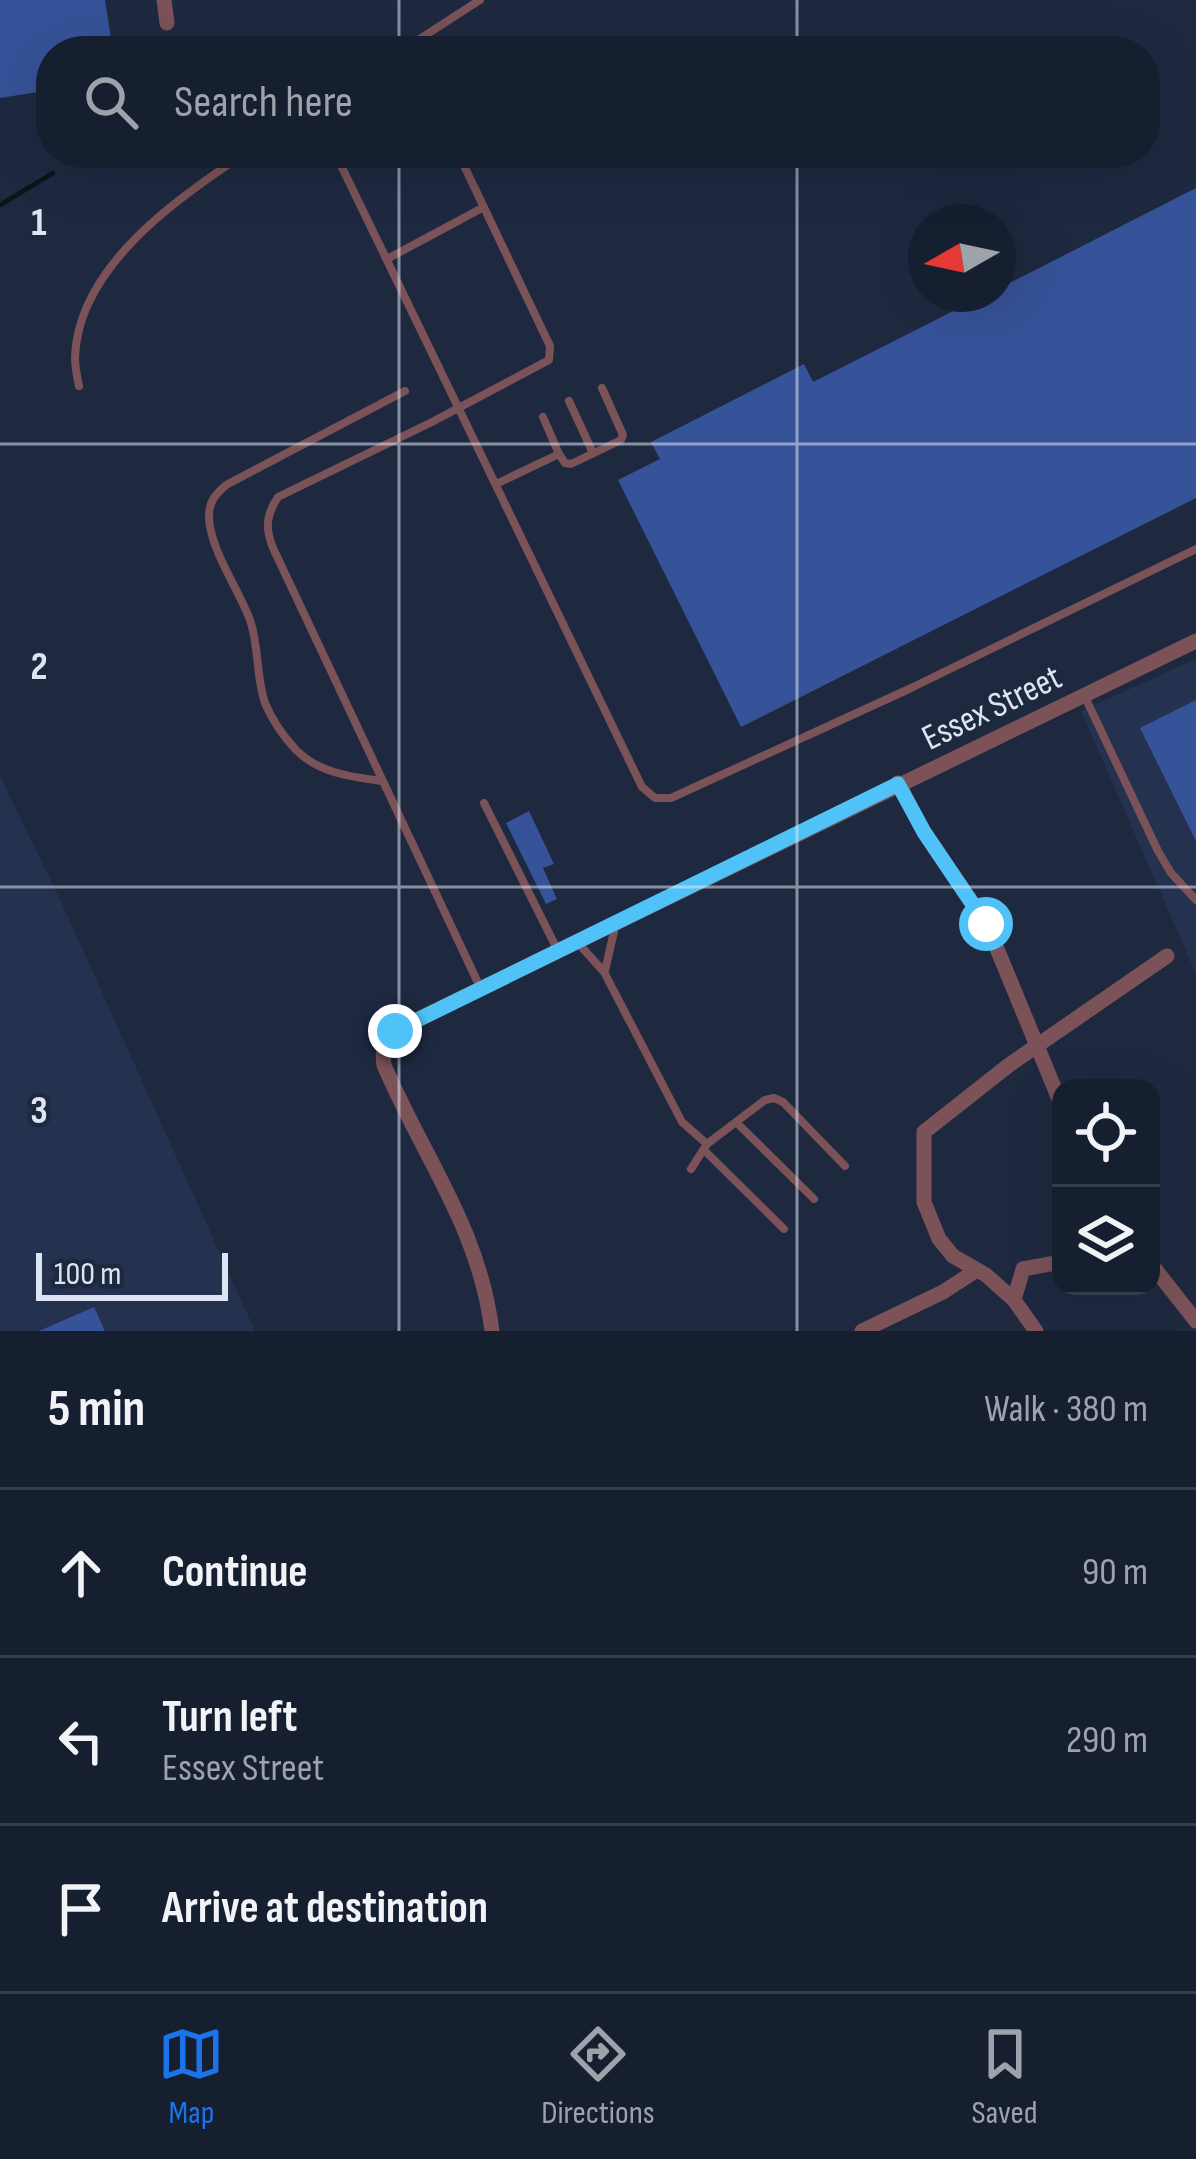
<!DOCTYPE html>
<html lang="en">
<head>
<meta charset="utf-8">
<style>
	body { margin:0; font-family:"Sofia Sans Condensed",sans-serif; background:#1f2738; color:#f1f3f6 }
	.controls { position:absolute; right:36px; bottom:36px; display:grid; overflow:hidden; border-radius:24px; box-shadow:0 12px 48px #0002 }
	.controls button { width:108px; height:108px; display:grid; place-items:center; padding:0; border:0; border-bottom:3px solid #353d4c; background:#161f30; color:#f1f3f6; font:60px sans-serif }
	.compass { position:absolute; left:908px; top:204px; width:108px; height:108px; border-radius:50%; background:#161f30; box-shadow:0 12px 48px #0002; rotate:261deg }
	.scale { position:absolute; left:36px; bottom:30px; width:192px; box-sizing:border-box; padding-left:12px; border:6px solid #dde5f4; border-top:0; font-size:33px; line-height:42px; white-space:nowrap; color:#dde5f4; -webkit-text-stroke:9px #1e2940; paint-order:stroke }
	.stop { position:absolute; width:36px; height:36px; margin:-27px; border:9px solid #4fc3f7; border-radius:50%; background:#fff }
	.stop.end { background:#4fc3f7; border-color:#fff; box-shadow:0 3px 12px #0008 }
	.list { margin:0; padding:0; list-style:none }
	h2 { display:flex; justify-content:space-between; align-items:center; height:156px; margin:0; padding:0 48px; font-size:51px }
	h2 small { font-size:39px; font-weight:400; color:#9ea2ab }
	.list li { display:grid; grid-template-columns:78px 1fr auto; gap:36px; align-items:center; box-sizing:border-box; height:168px; padding:0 48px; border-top:3px solid #353d4c }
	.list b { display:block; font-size:45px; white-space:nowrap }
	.list p { margin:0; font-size:39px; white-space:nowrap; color:#9ea2ab }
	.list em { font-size:39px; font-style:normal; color:#9ea2ab }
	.icon { flex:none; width:66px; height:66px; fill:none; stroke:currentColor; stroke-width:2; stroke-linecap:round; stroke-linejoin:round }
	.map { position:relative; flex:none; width:1196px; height:1331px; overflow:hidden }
	.search { position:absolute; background:#161f30; box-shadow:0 12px 48px #0002; left:36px; right:36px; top:36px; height:132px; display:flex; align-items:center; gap:30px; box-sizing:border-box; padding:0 42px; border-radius:48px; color:#9ea2ab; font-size:45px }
	.sheet { height:660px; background:#161f30 }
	nav { display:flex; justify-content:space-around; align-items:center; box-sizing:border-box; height:168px; border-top:3px solid #353d4c; background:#161f30; font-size:33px; color:#9ea2ab }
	nav a { display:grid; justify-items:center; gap:6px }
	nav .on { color:#1a73e8 }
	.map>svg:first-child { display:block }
</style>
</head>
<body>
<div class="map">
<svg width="1196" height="1331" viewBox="0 0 1196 1331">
	<rect width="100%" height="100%" fill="#1e2940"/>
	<path fill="#24314f" d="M1196,659v315l-115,-263z
		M0,776l64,132 191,423h-255z"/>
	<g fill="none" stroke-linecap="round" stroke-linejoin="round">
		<path stroke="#061619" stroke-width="4.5" d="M0,205l53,-32"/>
	</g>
	<path fill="#365298" d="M0,0h105l8,51h-62v39l-51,8z
		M1196,188v310l-455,229 -123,-247 42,-21 -9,-17 153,-78 9,18 174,-88h11v-5z
		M1196,700v141l-56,-113z
		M529,811l25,53 -11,4 14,31 -11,5 -40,-81z
		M94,1307l11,24h-66z"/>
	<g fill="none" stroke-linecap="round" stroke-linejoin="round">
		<path stroke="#7a5257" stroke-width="8" d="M401,51l79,-51
			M335,153l307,634 13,11h16l238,-109 287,-140
			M458,153l92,193 -1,14 -117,62 -154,75c-12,18 -13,31 -5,51l207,439
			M387,259l97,-52
			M79,386c-2,-9 -4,-20 -4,-29 3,-90 103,-160 171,-204
			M569,401l24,52
			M559,454l6,9 6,1 50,-24 2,-5 -21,-47
			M496,484l63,-30 -16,-37
			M1085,697l73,154 13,22 25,27
			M382,781c-31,-4 -63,-8 -86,-31 -13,-14 -24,-30 -31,-47 -9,-26 -6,-57 -15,-83 -11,-30 -41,-72 -41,-104 0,-15 7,-22 17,-31l179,-94
			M484,803l74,148
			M578,943l26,29 78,150 25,22
			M605,971l10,-44
			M736,1122l78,77
			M704,1150l80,79
			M691,1169l16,-25 58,-44 9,-2 9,4 62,64"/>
		<path stroke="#7a5257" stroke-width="15" d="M164,0l3,23
			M898,783l26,49 51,75 18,32 68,165
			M1151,1264l45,57
			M1014,1300l-28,-25 -33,-19 -14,-17 -15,-37v-70l85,-67 158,-109
			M492,1331c-13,-104 -69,-174 -108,-266 -3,-20 4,-29 20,-39l792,-385
			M862,1331l81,-39 34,-22
			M1036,1331l-22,-31 9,-31 38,-7"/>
	</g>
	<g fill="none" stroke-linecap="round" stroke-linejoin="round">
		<path stroke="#4fc3f7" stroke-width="15" d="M395,1031l503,-247 26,48 62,92"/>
	</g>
	<path fill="none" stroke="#dde5f4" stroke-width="3" stroke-opacity="0.55" d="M399,0v51M797,0v51M399,153v1178M797,153v1178M0,444h1196M0,887h1196"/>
	<g text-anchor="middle" stroke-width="9" stroke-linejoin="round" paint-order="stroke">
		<g font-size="36" fill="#dde5f4" stroke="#1e2940">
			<text transform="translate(991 706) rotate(-26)" y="13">Essex Street</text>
		</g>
	</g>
	<g font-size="39" text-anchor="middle" font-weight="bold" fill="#dde5f4" stroke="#1e2940" stroke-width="9" stroke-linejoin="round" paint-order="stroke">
		<text x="39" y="235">1</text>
		<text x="39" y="679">2</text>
		<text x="39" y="1123">3</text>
	</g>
</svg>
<div class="controls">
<button><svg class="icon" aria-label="locate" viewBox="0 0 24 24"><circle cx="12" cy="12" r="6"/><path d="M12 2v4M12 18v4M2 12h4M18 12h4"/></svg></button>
<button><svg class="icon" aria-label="layers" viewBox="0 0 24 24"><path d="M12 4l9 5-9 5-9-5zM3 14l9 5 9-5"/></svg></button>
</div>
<svg class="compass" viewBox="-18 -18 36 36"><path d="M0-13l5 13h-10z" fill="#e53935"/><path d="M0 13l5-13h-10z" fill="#9ea2ab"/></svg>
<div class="scale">100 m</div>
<div class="stop" style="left:986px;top:924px"></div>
<div class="stop end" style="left:395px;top:1031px"></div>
<div class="search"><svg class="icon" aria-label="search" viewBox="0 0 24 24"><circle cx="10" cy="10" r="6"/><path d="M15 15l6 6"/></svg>Search here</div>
</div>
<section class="sheet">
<h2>5 min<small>Walk · 380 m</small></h2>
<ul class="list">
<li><svg class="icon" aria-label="ahead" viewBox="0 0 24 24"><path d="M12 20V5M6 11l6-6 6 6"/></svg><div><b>Continue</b></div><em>90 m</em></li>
<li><svg class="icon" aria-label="left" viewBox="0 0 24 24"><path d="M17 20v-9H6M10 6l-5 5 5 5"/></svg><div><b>Turn left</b><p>Essex Street</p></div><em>290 m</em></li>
<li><svg class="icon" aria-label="arrive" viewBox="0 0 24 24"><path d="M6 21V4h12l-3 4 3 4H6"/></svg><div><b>Arrive at destination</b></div></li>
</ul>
</section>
<nav>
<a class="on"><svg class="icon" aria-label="map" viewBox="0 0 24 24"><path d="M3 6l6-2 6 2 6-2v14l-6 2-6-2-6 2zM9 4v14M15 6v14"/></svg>Map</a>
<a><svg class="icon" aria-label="directions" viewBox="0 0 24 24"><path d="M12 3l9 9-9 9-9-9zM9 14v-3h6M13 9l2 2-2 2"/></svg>Directions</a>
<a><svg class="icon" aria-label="saved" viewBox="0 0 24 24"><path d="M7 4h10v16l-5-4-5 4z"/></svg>Saved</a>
</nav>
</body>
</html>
